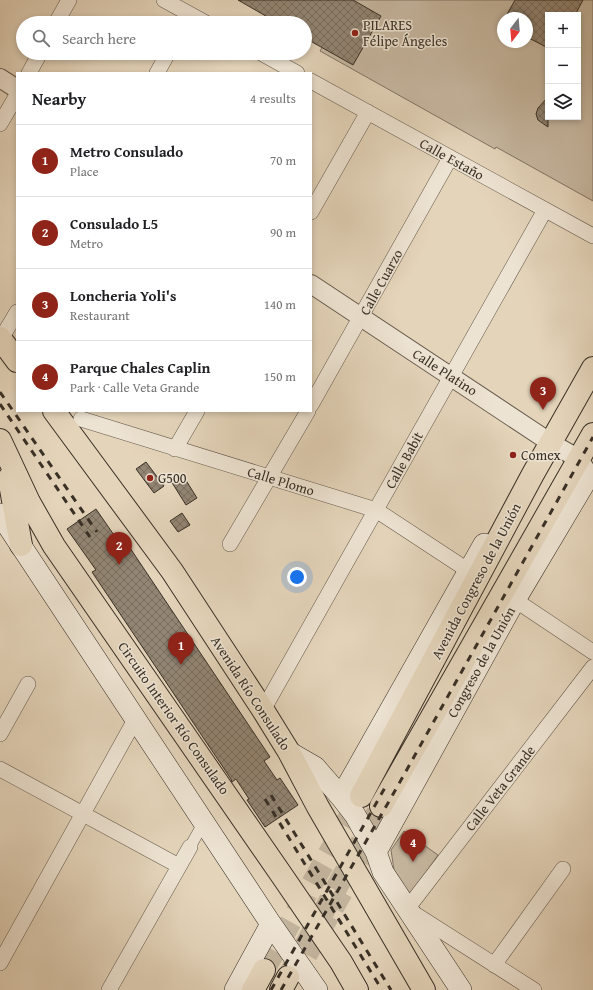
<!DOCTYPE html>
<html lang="en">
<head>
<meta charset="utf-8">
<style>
	body { margin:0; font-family:"Gentium Book Plus",serif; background:#f2f2f2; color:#202124 }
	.controls { position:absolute; right:12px; top:12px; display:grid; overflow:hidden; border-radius:0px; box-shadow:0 2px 6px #0003 }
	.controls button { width:36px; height:36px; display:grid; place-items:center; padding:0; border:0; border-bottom:1px solid #e0e0e0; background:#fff; color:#202124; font:20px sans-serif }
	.compass { position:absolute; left:497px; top:12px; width:36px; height:36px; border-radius:50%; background:#fff; box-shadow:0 2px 6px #0003; rotate:196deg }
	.you { position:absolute; left:297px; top:577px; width:14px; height:14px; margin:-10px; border:3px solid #fff; border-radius:50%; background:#1a73e8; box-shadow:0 0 0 6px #1a73e833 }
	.badge { display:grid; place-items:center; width:26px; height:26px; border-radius:50%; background:#8f2418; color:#fff; font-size:13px; font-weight:700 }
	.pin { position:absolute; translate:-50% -33px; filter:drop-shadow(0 1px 2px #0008) }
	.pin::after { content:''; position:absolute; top:21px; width:14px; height:12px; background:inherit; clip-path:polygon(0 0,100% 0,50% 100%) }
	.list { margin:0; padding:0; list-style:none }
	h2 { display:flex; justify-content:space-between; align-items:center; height:52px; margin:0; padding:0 16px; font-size:17px }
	h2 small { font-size:13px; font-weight:400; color:#757577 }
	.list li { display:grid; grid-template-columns:26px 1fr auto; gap:12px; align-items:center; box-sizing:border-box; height:72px; padding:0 16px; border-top:1px solid #e0e0e0 }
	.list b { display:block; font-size:15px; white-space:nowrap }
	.list p { margin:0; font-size:13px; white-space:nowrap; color:#757577 }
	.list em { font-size:13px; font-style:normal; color:#757577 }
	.icon { flex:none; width:22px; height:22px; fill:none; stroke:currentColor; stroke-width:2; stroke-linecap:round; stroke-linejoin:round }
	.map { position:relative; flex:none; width:593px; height:990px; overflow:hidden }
	.search { position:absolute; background:#fff; box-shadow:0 2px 6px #0003; left:16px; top:16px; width:296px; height:44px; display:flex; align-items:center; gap:10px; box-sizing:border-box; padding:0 14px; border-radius:22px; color:#757577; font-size:15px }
	.panel { position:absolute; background:#fff; box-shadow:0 2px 6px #0003; left:16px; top:72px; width:296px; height:340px; border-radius:0px }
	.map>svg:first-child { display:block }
</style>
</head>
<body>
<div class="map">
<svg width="593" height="990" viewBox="0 0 593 990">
	<defs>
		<pattern id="building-cross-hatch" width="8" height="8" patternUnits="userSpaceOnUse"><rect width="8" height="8" fill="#928573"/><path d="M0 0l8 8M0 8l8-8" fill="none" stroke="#786d5e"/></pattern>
	</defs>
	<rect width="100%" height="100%" fill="#e4d4ba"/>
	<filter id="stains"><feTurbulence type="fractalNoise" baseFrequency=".005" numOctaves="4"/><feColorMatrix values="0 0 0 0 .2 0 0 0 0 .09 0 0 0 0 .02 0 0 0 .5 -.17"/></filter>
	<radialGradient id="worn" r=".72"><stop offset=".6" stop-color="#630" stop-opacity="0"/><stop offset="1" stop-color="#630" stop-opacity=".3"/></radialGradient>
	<path fill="#c7b8a1" stroke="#807464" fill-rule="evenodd" d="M349,0h244v201l-97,-54 -1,2 -175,-98zM548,15h30v102h-30zM503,18h24v24h-24z
		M404,831l34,24 -28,40 -16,-25 -3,-20z"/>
	<path fill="url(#building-cross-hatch)" stroke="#393026" d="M238,0h115l28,16 -28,49 -48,-27v-15h-27z
		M515,0h68l-8,15h-27v33l-21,-11v-19h-22z
		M548,97v30l-10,-7 -2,-6 2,-6z
		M146,462l18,24 -10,7 -18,-24z
		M182,474l15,24 -11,7 -15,-24z
		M96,509l29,42 5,-3 140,209 -6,4 13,19 3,-2 18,27 -33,22 -18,-27 2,-1 -13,-20 -4,3 -1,-3 -139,-207 4,-2 -29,-41z
		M182,513l8,12 -12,7 -8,-11z"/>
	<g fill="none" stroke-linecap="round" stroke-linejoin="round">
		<path stroke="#c2b39c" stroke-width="18" stroke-dasharray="18 9" stroke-linecap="butt" d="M295,979l82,-145"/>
		<path stroke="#c2b39c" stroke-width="22" stroke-dasharray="22 11" stroke-linecap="butt" d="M264,970l97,-174
			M288,977l93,-171"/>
		<g stroke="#64594b" stroke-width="12">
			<path id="pedestrian" d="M190,847l14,-25"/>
		</g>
		<g stroke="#64594b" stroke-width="16">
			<path id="minor" d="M164,0l42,23
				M56,23l13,-23
				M261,53l36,20
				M29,73l11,-20
				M157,73l11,-20
				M311,81l282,155
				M0,124l17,-29
				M311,212l57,-100
				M1,339l16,-27
				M311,405l139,-247
				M81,419l295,91 93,61
				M175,449l22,-38
				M230,544l78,-133
				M515,600l78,52
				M263,710l282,-500
				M0,734l28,-50
				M0,769l179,97
				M0,963l136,-245
				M494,965l69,-96
				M109,990l81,-143
				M534,990l-127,-81 186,-242"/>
		</g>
		<g stroke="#64594b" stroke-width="20">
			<path id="tertiary" d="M0,78l17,11
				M311,284l240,159 28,16 7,11"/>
		</g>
		<g stroke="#393026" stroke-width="22">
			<path id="secondary" d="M0,514l271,410 46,66
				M289,752l26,15 26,30 14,18 21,37 7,20 78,118
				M341,797l143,-253
				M376,852l139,-252 75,-126
				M235,990l36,-66"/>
		</g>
		<g stroke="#393026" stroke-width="24">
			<path id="primary" d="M361,796l172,-322 60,-106
				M381,806l212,-372
				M253,990l11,-20
				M281,990l7,-13"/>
		</g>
		<g stroke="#393026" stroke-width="24">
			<path id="motorway" d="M0,338l17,23
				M54,411l118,160 91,139 26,42 29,55 106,183
				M0,440l29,62 25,44 231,334 56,82 16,28
				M9,478l12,67"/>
		</g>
		<use href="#pedestrian" stroke="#ede3d2" stroke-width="11"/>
		<use href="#minor" stroke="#ede3d2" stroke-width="15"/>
		<use href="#tertiary" stroke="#ede3d2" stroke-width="18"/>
		<use href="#secondary" stroke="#ede3d2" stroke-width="21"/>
		<use href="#primary" stroke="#e4d4ba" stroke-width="22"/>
		<use href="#motorway" stroke="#e4d4ba" stroke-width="22"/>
		<path stroke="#393026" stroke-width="3" stroke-dasharray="7 7" stroke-linecap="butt" d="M0,392l97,140
			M0,404l90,133
			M271,795l120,195
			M265,799l117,191
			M271,990l116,-206
			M281,990l115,-201 197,-352"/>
	</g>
	<g fill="#8f2418" stroke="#ede3d2" stroke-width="1.5">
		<circle cx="355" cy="33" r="4"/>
		<circle cx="513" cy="455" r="4"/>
		<circle cx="150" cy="478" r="4"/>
	</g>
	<g text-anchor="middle" stroke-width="3" stroke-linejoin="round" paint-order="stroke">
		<g font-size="14" fill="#393026" stroke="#ede3d2" text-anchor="start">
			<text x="363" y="30">PILARES<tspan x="363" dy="16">Félipe Ángeles</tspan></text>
			<text x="521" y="460">Comex</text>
			<text x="158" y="483">G500</text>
		</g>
		<g font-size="14" fill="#393026" stroke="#ede3d2">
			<text transform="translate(452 159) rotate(29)" y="5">Calle Estaño</text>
			<text transform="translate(381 282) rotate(-61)" y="5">Calle Cuarzo</text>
			<text transform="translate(445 372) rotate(33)" y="5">Calle Platino</text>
			<text transform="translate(404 460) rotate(-61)" y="5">Calle Babit</text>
			<text transform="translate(281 481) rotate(17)" y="5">Calle Plomo</text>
			<text transform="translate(476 581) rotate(-62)" y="5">Avenida Congreso de la Unión</text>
			<text transform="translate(481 662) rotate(-61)" y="5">Congreso de la Unión</text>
			<text transform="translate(251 693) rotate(57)" y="5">Avenida Río Consulado</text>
			<text transform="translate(174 718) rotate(55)" y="5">Circuito Interior Río Consulado</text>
			<text transform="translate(500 788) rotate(-52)" y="5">Calle Veta Grande</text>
		</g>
	</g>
	<rect width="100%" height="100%" filter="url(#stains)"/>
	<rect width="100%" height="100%" fill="url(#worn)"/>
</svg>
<div class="controls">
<button>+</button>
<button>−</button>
<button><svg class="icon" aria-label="layers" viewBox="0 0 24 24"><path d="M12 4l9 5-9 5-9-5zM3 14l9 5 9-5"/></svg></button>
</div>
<svg class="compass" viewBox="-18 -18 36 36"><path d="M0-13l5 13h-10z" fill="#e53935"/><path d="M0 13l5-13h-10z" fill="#757577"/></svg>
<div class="you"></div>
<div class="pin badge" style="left:181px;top:665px">1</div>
<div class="pin badge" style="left:119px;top:565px">2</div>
<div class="pin badge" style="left:543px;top:410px">3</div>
<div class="pin badge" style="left:413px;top:862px">4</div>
<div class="search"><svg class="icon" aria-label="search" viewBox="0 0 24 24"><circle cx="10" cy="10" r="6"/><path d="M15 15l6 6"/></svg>Search here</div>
<section class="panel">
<h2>Nearby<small>4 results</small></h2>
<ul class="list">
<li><span class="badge">1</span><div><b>Metro Consulado</b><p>Place</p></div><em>70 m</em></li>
<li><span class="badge">2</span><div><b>Consulado L5</b><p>Metro</p></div><em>90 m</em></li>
<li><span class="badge">3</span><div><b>Loncheria Yoli's</b><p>Restaurant</p></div><em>140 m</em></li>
<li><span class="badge">4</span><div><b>Parque Chales Caplin</b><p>Park · Calle Veta Grande</p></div><em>150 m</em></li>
</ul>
</section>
</div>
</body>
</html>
